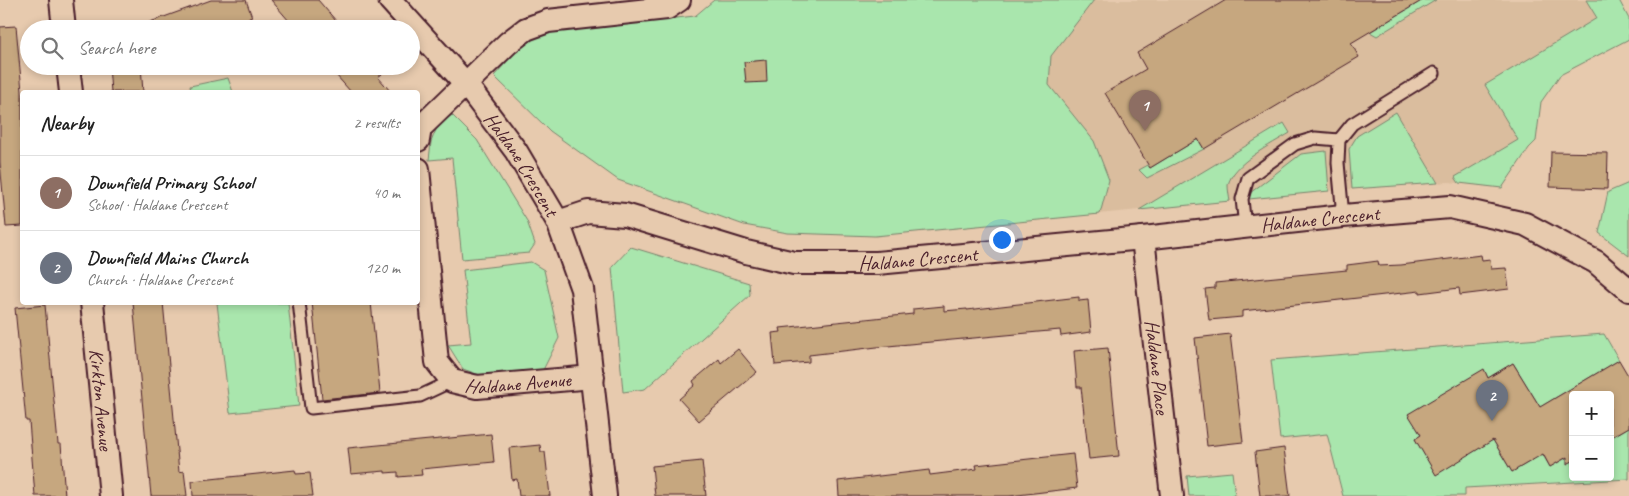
<!DOCTYPE html>
<html lang="en">
<head>
<meta charset="utf-8">
<style>
	body { margin:0; font-family:Caveat,sans-serif; background:#f2f2f2; color:#222 }
	.controls { position:absolute; right:15px; bottom:15px; display:grid; overflow:hidden; border-radius:5px; box-shadow:0 2px 8px #0003 }
	.controls button { width:45px; height:45px; display:grid; place-items:center; padding:0; border:0; border-bottom:1px solid #e0e0e0; background:#fff; color:#222; font:25px sans-serif }
	.you { position:absolute; left:1001px; top:239px; width:18px; height:18px; margin:-12px; border:4px solid #fff; border-radius:50%; background:#1a73e8; box-shadow:0 0 0 8px #1a73e833 }
	.badge { display:grid; place-items:center; width:32px; height:32px; border-radius:50%; background:#db2777; color:#fff; font-size:16px; font-weight:700 }
	.pin { position:absolute; translate:-50% -41px; filter:drop-shadow(0 1px 2px #0008) }
	.pin::after { content:''; position:absolute; top:26px; width:18px; height:15px; background:inherit; clip-path:polygon(0 0,100% 0,50% 100%) }
	.list { margin:0; padding:0; list-style:none }
	h2 { display:flex; justify-content:space-between; align-items:center; height:65px; margin:0; padding:0 20px; font-size:21px }
	h2 small { font-size:16px; font-weight:400; color:#767676 }
	.list li { display:grid; grid-template-columns:32px 1fr auto; gap:15px; align-items:center; box-sizing:border-box; height:75px; padding:0 20px; border-top:1px solid #e0e0e0 }
	.list b { display:block; font-size:19px; white-space:nowrap }
	.list p { margin:0; font-size:16px; white-space:nowrap; color:#767676 }
	.list em { font-size:16px; font-style:normal; color:#767676 }
	.icon { flex:none; width:28px; height:28px; fill:none; stroke:currentColor; stroke-width:2; stroke-linecap:round; stroke-linejoin:round }
	.map { position:relative; flex:none; width:1629px; height:496px; overflow:hidden }
	.search { position:absolute; background:#fff; box-shadow:0 2px 8px #0003; left:20px; top:20px; width:400px; height:55px; display:flex; align-items:center; gap:12px; box-sizing:border-box; padding:0 18px; border-radius:28px; color:#767676; font-size:19px }
	.panel { position:absolute; background:#fff; box-shadow:0 2px 8px #0003; left:20px; top:90px; width:400px; height:215px; border-radius:5px }
	.map>svg:first-child { display:block }
</style>
</head>
<body>
<div class="map">
<svg width="1629" height="496" viewBox="0 0 1629 496">
	<rect width="100%" height="100%" fill="#e7caae"/>
	<filter id="ink" filterUnits="userSpaceOnUse"><feTurbulence type="fractalNoise" baseFrequency=".02" numOctaves="2"/><feDisplacementMap in="SourceGraphic" scale="10" xChannelSelector="R" yChannelSelector="G"/><feConvolveMatrix kernelMatrix="1 2 1 2 8 2 1 2 1" color-interpolation-filters="sRGB"/></filter>
	<g filter="url(#ink)">
		<path fill="#dabd9e" d="M750,0h864l-84,96 -1,51 -27,41 -53,-6 -108,8 -466,46z"/>
		<path fill="#a9e6ad" stroke="#7a826c" d="M714,0h380l-43,56 -2,29 45,56 15,39 -9,34 -225,22 -87,-3 -44,-8 -126,-45 -68,-49 -56,-55 27,-30 25,-14 149,-16z
			M1423,0h13l-59,36 -7,-4z
			M1586,0h33l10,19v20l-69,36 -19,27 -5,39 -7,7 -27,40 -43,-5 -4,-6 63,-37 -33,-55 112,-67z
			M228,78l5,14h-42l-1,-6z
			M1396,112l42,71 -86,6 -3,-40 8,-13z
			M452,115l25,25 50,81 8,23 -6,9 -67,6 -10,-101 -23,2 2,-18 7,-17z
			M1284,123l6,10c-18,11 -57,30 -62,52 0,5 1,11 2,16l-91,9z
			M1198,139l6,10 -57,29 -8,-8 9,-5 2,3z
			M1326,151l3,40 -80,8 1,-6 51,-39z
			M1629,183v73l-30,-23 9,-41z
			M631,247l118,36 1,12 -105,94 -22,3 -11,-125z
			M531,262l13,8 15,68 -16,32 -61,6 -19,-7 -15,-24 23,-2 -8,-73z
			M217,303h71l11,103 -69,7z
			M1604,334l15,26 -79,47 -27,-44 -25,15 -4,-8 -75,44 12,21 -6,4 21,35 57,-34 19,32 19,-11 -7,-11 12,-7 14,24 18,-10 5,4v16h37v-39l19,-11v52l-164,9v8h-122l-16,-62 -47,5 -9,-79z
			M1232,472l3,24h-46l-2,-20z"/>
		<path fill="#c6a77f" stroke="#4a1f2b" d="M211,0h35l6,17 -17,6 2,6h-97l-1,-3z
			M271,0h47l25,29h-47z
			M1226,0h197l-72,43 8,14 -155,92 -6,-10 -48,29 -45,-75 41,-24 -9,-16z
			M16,26l6,65v135l-16,1 -6,-65v-135z
			M766,60l1,22 -21,1 -2,-21z
			M109,66h32l2,26h-32z
			M328,66h47l7,8 -4,3 13,15h-40z
			M1551,152l57,1 -1,36 -57,-2z
			M1481,255l1,5 8,-1 1,10 15,-1 3,21 -49,6 -1,-7 -39,5v-2l-178,20v6l-33,3 -4,-31 10,-1v-5l132,-13v-5l16,-2 15,-2 1,5 22,-1z
			M1079,297v4l9,-1 3,32 -30,4 -1,-6 -183,17 -68,8v7l-34,3 -3,-32 9,-1 -1,-4 133,-14v-5l31,-3v5l23,-2v1z
			M133,302h30l16,170 5,-1 3,25h-36z
			M312,302h59l9,91 -58,6z
			M45,305l13,139h3l4,52h-30l-6,-75h-3l-11,-113z
			M1230,334l13,108 -36,4 -12,-108z
			M1108,348l11,108 -30,3 -8,-72h-4l-3,-36z
			M738,349l19,23 -58,49 -20,-22 16,-14 -2,-4 26,-22 2,4z
			M1619,360l10,17v50l-19,11v-43h-37v66l-6,3v-7l-17,10 -7,-13 -31,18 -19,-32 -57,35 -21,-36 6,-4 -13,-21 76,-45 4,9 25,-15 27,44z
			M491,434l3,28 -73,7 1,6 -24,2v-5l-13,1v-2l-34,3 -3,-26z
			M540,445l1,7h4l5,44h-31l-2,-17 -5,1 -3,-32z
			M1284,448l6,48h-30l-5,-44z
			M1073,454l4,34 -68,8h-170l-1,-15 91,-11 1,5 47,-6 -1,-4z
			M702,461l4,35h-51l-3,-30z
			M295,470l1,4 14,-1 3,23h-120l-1,-15z"/>
		<g fill="none" stroke-linecap="round" stroke-linejoin="round">
			<g stroke="#4a1f2b" stroke-width="15">
				<path id="service" d="M1343,216l-5,-53 1,-23 13,-16 82,-51
					M1245,227l-3,-28 6,-21 47,-34 20,-6 24,2
					M299,302l12,106 109,-12 32,-15"/>
			</g>
			<g stroke="#4a1f2b" stroke-width="26">
				<g id="minor">
					<path d="M61,0l3,29"/>
					<path id="s1" d="M390,0l75,83 51,68 42,71 30,-10 37,3 121,37 48,11h83l266,-25 200,-22 107,-9 75,17 71,38 33,28"/>
					<path d="M68,66l3,26"/>
					<path d="M418,140l2,-12 88,-85 18,-14 22,-8 119,-13 12,-8"/>
					<path id="s2" d="M418,169l19,193 15,19 25,6 116,-10"/>
					<path d="M558,222l24,67 23,207"/>
					<path id="s3" d="M1143,238l29,258"/>
					<path id="s4" d="M92,302l19,194"/>
				</g>
			</g>
			<use href="#service" stroke="#e7caae" stroke-width="11"/>
			<use href="#minor" stroke="#e7caae" stroke-width="22"/>
		</g>
	</g>
	<g text-anchor="middle" stroke-width="5" stroke-linejoin="round" paint-order="stroke">
		<g font-size="20" fill="#4a1f2b" stroke="#e7caae">
			<text dy="7" stroke="none"><textPath href="#s1" startOffset="211">Haldane Crescent</textPath></text>
			<text dy="7" stroke="none"><textPath href="#s1" startOffset="1052">Haldane Crescent</textPath></text>
			<text dy="7" stroke="none"><textPath href="#s1" startOffset="648">Haldane Crescent</textPath></text>
			<text dy="7" stroke="none"><textPath href="#s3" startOffset="130">Haldane Place</textPath></text>
			<text dy="7" stroke="none"><textPath href="#s2" startOffset="285">Haldane Avenue</textPath></text>
			<text dy="7" stroke="none"><textPath href="#s4" startOffset="98">Kirkton Avenue</textPath></text>
		</g>
	</g>
</svg>
<div class="controls">
<button>+</button>
<button>−</button>
</div>
<div class="you"></div>
<div class="pin badge" style="left:1145px;top:131px;background:#8d6e63">1</div>
<div class="pin badge" style="left:1492px;top:421px;background:#6b7280">2</div>
<div class="search"><svg class="icon" aria-label="search" viewBox="0 0 24 24"><circle cx="10" cy="10" r="6"/><path d="M15 15l6 6"/></svg>Search here</div>
<section class="panel">
<h2>Nearby<small>2 results</small></h2>
<ul class="list">
<li><span class="badge" style="background:#8d6e63">1</span><div><b>Downfield Primary School</b><p>School · Haldane Crescent</p></div><em>40 m</em></li>
<li><span class="badge" style="background:#6b7280">2</span><div><b>Downfield Mains Church</b><p>Church · Haldane Crescent</p></div><em>120 m</em></li>
</ul>
</section>
</div>
</body>
</html>
